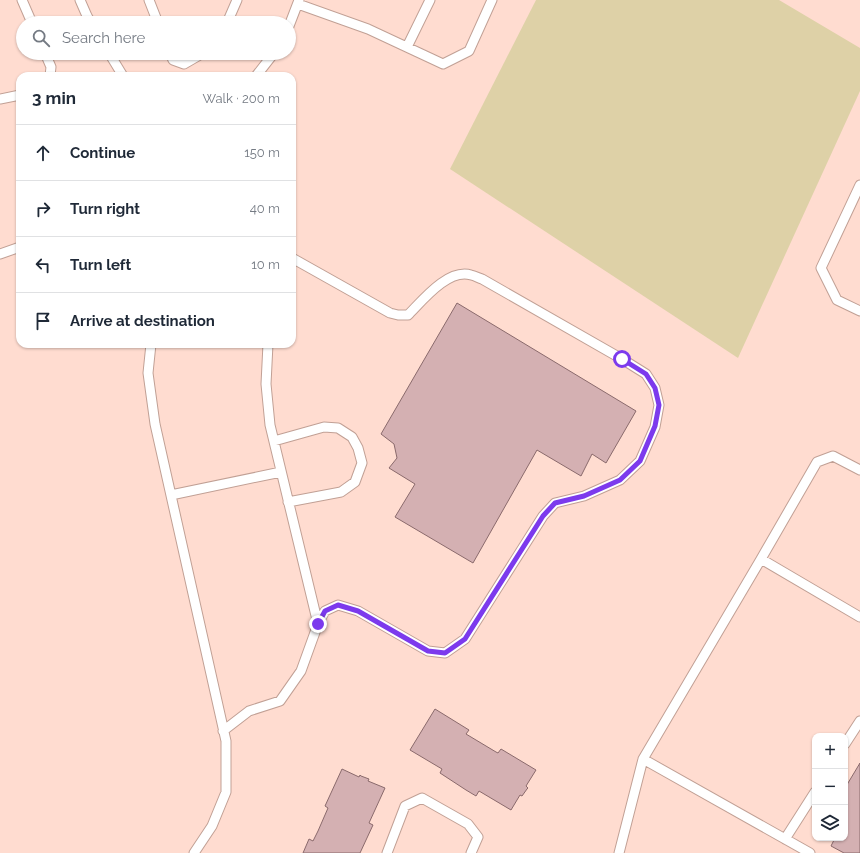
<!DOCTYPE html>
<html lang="en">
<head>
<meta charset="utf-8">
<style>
	body { margin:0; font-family:Raleway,sans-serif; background:#f6f6f7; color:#1f2937 }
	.controls { position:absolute; right:12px; bottom:12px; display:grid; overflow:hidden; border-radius:8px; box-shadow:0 1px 3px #0004 }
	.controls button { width:36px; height:36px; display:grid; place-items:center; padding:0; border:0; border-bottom:1px solid #e0e1e3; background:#fff; color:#1f2937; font:20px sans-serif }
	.stop { position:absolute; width:12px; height:12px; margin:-9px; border:3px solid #7c3aed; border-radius:50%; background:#fff }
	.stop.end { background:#7c3aed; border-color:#fff; box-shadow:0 1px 4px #0008 }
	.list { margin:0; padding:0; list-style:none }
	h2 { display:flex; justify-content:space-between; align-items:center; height:52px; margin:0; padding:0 16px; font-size:17px }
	h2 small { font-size:13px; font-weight:400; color:#747a83 }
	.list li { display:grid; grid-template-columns:26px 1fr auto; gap:12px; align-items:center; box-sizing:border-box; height:56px; padding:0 16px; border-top:1px solid #e0e1e3 }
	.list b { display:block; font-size:15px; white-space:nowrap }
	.list em { font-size:13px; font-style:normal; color:#747a83 }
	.icon { flex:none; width:22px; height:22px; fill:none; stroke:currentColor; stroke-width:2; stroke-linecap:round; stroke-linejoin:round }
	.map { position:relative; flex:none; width:860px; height:853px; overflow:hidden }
	.search { position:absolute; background:#fff; box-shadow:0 1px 3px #0004; left:16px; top:16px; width:280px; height:44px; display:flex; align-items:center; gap:10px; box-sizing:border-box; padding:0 14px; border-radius:22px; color:#747a83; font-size:15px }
	.panel { position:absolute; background:#fff; box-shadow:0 1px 3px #0004; left:16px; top:72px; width:280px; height:276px; border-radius:12px }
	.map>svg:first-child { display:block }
</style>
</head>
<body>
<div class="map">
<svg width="860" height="853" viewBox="0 0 860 853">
	<rect width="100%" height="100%" fill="#ffdcd0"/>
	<path fill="#ded1a7" d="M536,0h243l81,48v43l-122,267 -288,-189z"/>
	<path fill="#d4b0b2" stroke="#8a6a6c" d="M457,303l179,108 -30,52 -14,-9 -11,22 -44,-26 -64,113 -78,-46 20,-33 -26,-16 8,-10 -3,-14 -13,-10z
		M435,709l34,21 -3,4 30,18 2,1 3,-4 35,21 -10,16 2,2 -1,1 -5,7 -2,-1 -9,15 -32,-19 -3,5 -10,-6 -26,-17 2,-4 -32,-19z
		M860,763v90h-16l-13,-7 4,-8h10v-50z
		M342,769l17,8 1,-2 1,1 8,3 -1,2 17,7 -16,35 4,2 -13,28h-57l6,-14 4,2 5,-10 10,-23 -3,-2z"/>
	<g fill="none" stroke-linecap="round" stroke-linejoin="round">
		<g stroke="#c1a095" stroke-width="11">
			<path id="service" d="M22,0l10,23
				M80,0l7,16 4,7
				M149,0l9,23
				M298,4l70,25 75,35 26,-13 23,-51
				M227,23l10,-23
				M289,26l10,-26
				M407,47l23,-47
				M45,53l6,14 -1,9
				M109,53l14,23
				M170,53l3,7 11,4 19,-11
				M256,76l18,-23
				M0,99l20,-4
				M860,185l-39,83 16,32 23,11
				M0,254l20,-7
				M151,344l-3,29 7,51 71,317v51l-14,34 -18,27
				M268,344l-2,40 4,41 48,199
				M274,441l50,-14 14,1 14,9 6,11 4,15 -7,19 -14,10 -53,10
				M171,495l110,-23
				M761,559l99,58
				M223,731l26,-20 31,-10 21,-30 17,-47 7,-13 13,-6 20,6 70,40 17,2 20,-14 78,-123 12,-13 29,-7 36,-16 20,-19 15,-34 4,-22 -4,-17 -9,-14 -24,-15 -140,-80c-3,-1 -7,-3 -11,-4 -23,-7 -49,26 -63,40h-10l-8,-2 -98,-55
				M845,744l15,-23
				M643,759l167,94
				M785,839l30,-47
				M387,853l18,-47 17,-8 46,26 10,13 -7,16
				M619,853l24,-94 118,-200 56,-97 16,-6 27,14"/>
		</g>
		<use href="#service" stroke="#fff" stroke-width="9"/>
	</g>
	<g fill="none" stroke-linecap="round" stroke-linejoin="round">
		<path stroke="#7c3aed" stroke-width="5" d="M318,624l7,-13 13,-6 20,6 70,40 17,2 20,-14 78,-123 12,-13 29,-7 36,-16 20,-19 15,-35 4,-21 -4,-17 -9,-14 -24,-15"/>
	</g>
</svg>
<div class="controls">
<button>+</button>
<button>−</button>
<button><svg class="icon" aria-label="layers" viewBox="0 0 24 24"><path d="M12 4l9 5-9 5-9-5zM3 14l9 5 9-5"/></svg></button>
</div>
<div class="stop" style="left:622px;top:359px"></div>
<div class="stop end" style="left:318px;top:624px"></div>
<div class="search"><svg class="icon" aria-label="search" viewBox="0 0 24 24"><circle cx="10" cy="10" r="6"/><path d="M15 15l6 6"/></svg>Search here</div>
<section class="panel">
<h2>3 min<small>Walk · 200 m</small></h2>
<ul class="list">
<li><svg class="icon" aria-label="ahead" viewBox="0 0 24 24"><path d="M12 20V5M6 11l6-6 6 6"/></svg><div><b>Continue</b></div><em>150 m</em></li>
<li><svg class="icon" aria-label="right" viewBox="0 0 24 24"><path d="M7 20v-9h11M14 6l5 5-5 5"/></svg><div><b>Turn right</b></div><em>40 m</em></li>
<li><svg class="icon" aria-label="left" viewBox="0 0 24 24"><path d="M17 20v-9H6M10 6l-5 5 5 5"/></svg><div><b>Turn left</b></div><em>10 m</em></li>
<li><svg class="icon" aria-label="arrive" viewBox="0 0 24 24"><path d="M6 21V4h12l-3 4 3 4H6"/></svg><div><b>Arrive at destination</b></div></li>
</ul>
</section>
</div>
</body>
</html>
